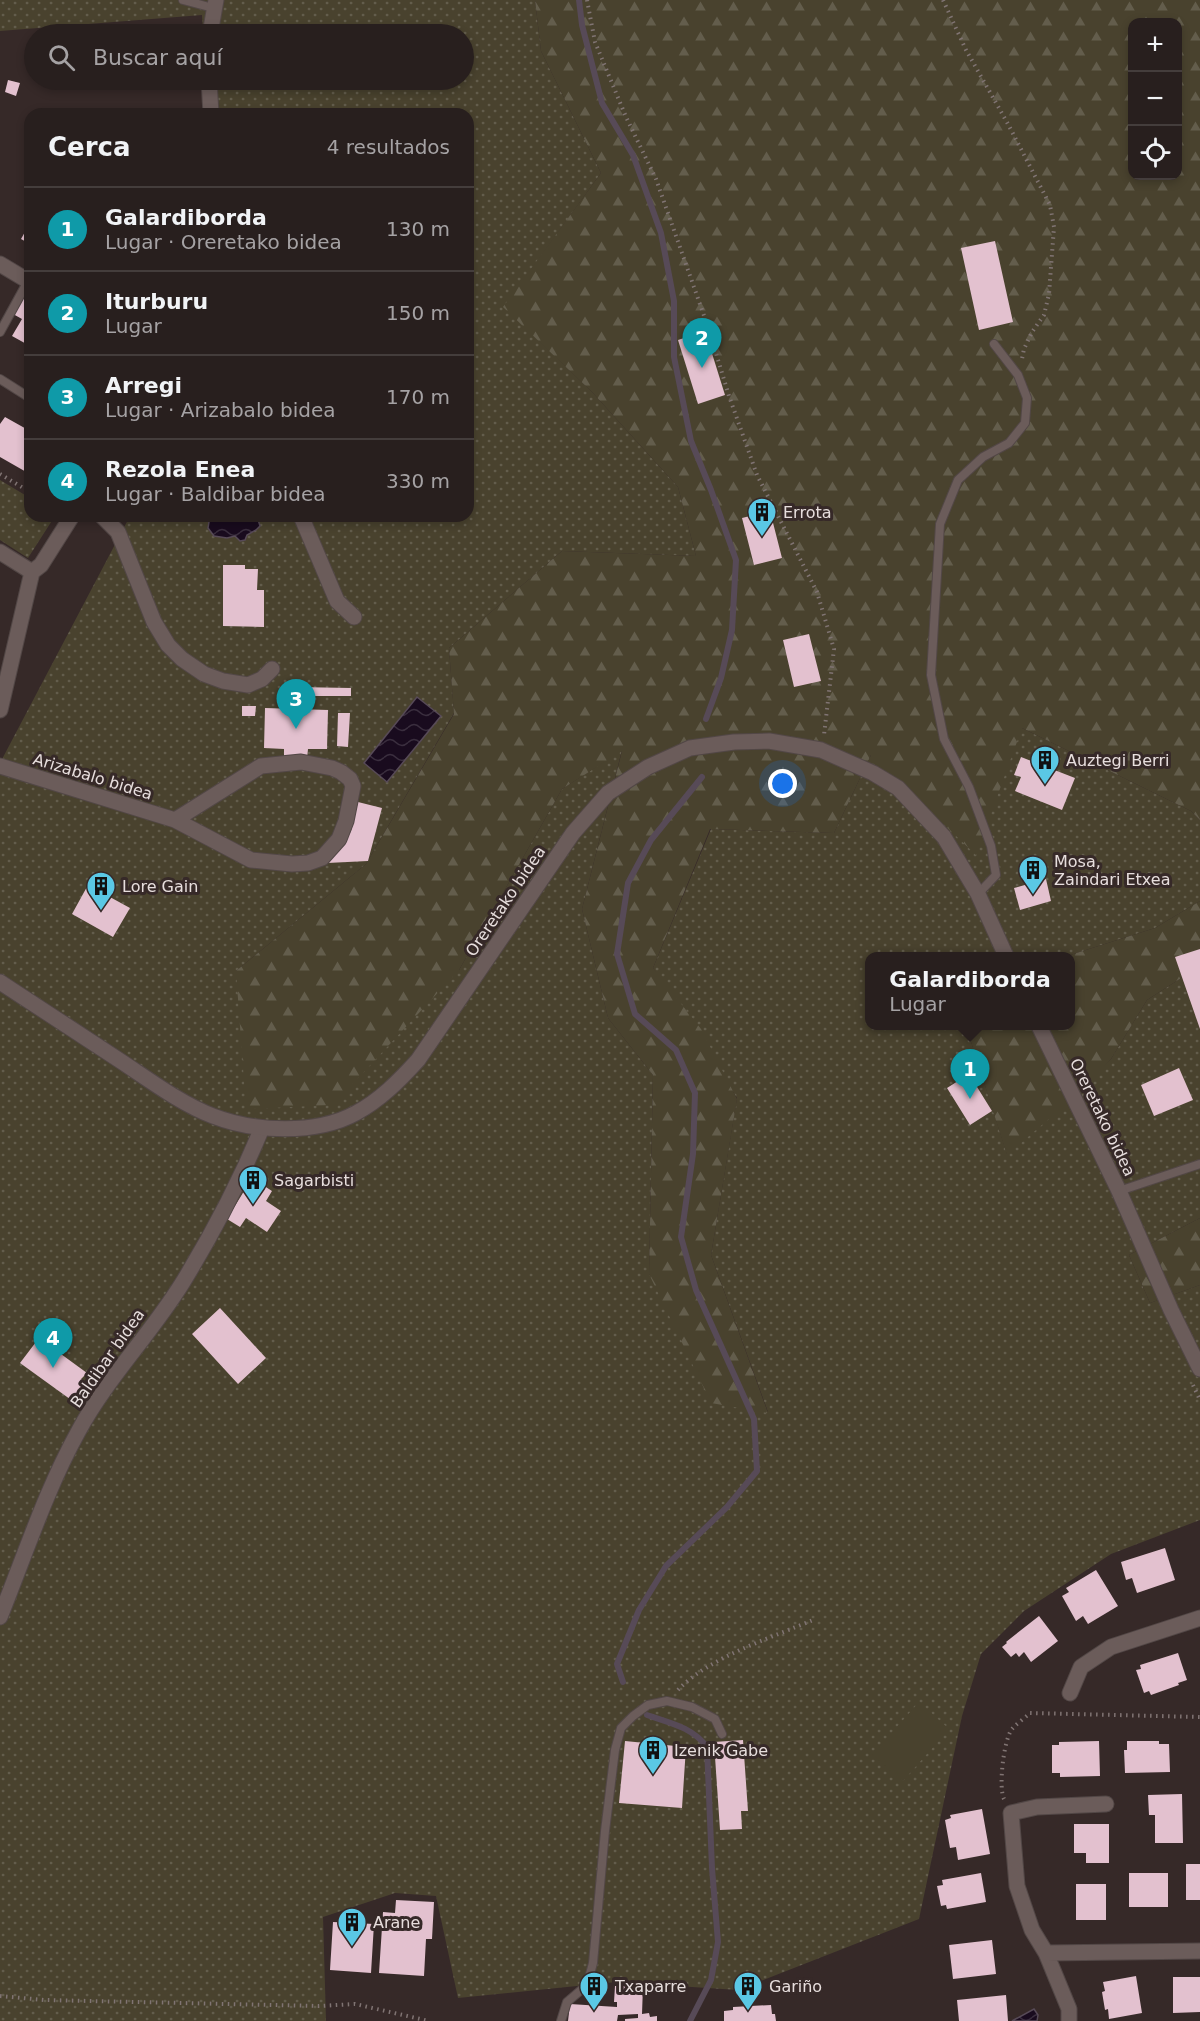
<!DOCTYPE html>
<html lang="es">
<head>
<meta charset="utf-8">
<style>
	body { margin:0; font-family:"DejaVu Sans",sans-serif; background:#302727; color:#f1f3f6 }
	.controls { position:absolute; right:18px; top:18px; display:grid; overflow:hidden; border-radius:12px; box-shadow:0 3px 9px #0003 }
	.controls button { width:54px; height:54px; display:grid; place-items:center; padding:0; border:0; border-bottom:2px solid #443d3c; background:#281f1e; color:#f1f3f6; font:30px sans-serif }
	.you { position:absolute; left:783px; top:784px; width:21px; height:21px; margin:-15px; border:4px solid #fff; border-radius:50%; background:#1a73e8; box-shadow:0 0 0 9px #1a73e833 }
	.badge { display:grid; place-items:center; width:39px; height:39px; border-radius:50%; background:#db2777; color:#fff; font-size:20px; font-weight:700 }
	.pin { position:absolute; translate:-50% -50px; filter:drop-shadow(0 2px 3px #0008) }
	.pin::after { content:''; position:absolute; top:32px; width:21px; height:18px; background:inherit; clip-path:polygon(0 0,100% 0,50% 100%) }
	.popup { position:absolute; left:865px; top:952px; width:210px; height:78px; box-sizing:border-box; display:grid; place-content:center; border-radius:12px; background:#281f1e; filter:drop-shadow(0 2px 4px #0005); font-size:20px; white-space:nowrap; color:#a5a2a4 }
	.popup b { font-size:22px; color:#f1f3f6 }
	.popup::after { content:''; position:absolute; left:50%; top:100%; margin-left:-12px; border:12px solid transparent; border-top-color:#281f1e }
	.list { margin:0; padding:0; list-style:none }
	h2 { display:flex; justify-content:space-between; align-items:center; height:78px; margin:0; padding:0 24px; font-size:26px }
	h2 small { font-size:20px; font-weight:400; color:#a5a2a4 }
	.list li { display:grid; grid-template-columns:39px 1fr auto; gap:18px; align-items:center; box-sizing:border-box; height:84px; padding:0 24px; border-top:2px solid #443d3c }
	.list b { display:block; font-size:22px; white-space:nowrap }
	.list p { margin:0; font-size:20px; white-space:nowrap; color:#a5a2a4 }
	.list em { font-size:20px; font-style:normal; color:#a5a2a4 }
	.icon { flex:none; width:33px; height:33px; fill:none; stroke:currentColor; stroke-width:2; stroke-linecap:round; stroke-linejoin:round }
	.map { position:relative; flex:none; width:1200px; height:2021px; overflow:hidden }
	.search { position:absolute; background:#281f1e; box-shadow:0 3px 9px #0003; left:24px; top:24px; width:450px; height:66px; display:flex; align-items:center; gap:15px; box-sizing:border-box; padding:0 21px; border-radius:33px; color:#a5a2a4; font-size:22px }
	.panel { position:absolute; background:#281f1e; box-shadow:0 3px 9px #0003; left:24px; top:108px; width:450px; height:414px; border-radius:18px }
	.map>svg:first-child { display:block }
</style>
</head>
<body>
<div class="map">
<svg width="1200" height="2021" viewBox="0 0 1200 2021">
	<defs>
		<pattern id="grass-dots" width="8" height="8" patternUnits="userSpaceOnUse" patternTransform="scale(1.5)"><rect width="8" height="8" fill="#49422e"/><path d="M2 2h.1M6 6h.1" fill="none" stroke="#635d4c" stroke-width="1.8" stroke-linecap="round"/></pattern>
		<pattern id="forest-firs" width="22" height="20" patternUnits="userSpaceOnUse" patternTransform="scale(1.5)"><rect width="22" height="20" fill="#49422e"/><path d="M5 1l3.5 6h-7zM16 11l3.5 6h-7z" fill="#635d4c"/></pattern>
		<pattern id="water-waves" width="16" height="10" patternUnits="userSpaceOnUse" patternTransform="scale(1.5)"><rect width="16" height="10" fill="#190b1e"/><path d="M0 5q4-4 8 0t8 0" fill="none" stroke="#3a2e3e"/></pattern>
	</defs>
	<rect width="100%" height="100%" fill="#362928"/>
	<path fill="url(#grass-dots)" d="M0,0h535l6,51 60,122 -97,134 88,85 86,95 18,69 -134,-5 -113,97 5,65 -88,151 -130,107 223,-1 103,-181 60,-39 -40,159 26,109 45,57 -4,199 119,138 -57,-157 26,-157 -84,-130 58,-139 123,4 37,-78 151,-27 169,83 9,9v81l-45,27 -88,28h-197v70h96l41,128 104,-95 36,-59 53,-34v252l-71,37 21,48 50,-18v235l-89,34 -87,57 -43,43 -19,62 -43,203 -181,71 -122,-8 -158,16 -22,-102 -41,-3 -72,24 3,104h-326v-1258l130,-247h338v-402h-265v-34h261v-46h-261l-1,-19 -202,16z
		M0,480l30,18v18h25l-27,42 -28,-18z"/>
	<path fill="url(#forest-firs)" fill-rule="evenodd" d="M535,0h665v820l-9,-9 -169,-83 -46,127 -105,-100 -37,78 -124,-4 -57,139 48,61 36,70 -26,156 57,158 -57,-10 -62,-129 4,-199 -45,-57 -26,-109 40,-158 -60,38 -103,181 -126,135 -87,4 -10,-138 130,-107 88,-150 -5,-66 113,-97 134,5 -18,-69 -86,-95 -89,-85 98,-134 -60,-122zM1132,22h46v154h-46z
		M1200,901v65l-53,34 -36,59 -47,47 -57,49 -41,-129h104v-70h-3l88,-28z
		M1200,1218v67l-50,18 -21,-48z"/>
	<path fill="#49422e" d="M919,1702l30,27 -46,52 -31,-26z"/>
	<path fill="url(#water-waves)" stroke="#574a57" stroke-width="1.5" d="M210,516h47l3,10 -4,4 -9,5 -2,5 -5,1 -5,-5 -8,2 -13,-2 -6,-8z
		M417,697l24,19 -54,66 -23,-19z
		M1034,2009l4,6 -1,6h-25z"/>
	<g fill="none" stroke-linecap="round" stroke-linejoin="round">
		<path stroke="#574a57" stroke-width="6" d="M579,0l3,25 20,78 31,52 28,78 13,68v56l17,84 20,49 25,70 -4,70 -11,48 -15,41
			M623,1682l-6,-18 22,-54 27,-44 61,-59 30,-36 -3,-52 -58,-129 -15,-53 12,-83 2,-61 -19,-43 -41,-36 -18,-60 11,-71 23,-43 51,-63
			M647,1715c23,8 45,12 60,32l5,121 6,74 -7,38 -21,41"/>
	</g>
	<path fill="#e3c1cf" d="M184,24v10h-50v-9z
		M8,80l12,3 -4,13 -11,-4z
		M30,223v21l-9,-5z
		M995,241l18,81 -34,8 -18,-82z
		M25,294l5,3v49l-18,-10 10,-17 -9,-5z
		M705,331l20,64 -27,9 -20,-64z
		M5,417l25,14v38l-2,4 -28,-16v-33z
		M770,511l12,47 -28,7 -12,-47z
		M223,565h22v4h13l-1,21h7v37l-41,-1z
		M809,634l12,47 -27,6 -11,-47z
		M296,687l55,1v8h-55z
		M242,706h14l-1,10h-13z
		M265,708l63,2 -1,39h-19l-1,10 -23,-1v-9l-20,-1z
		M338,713h12l-2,34 -11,-1z
		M1021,757l54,21 -13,32 -47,-19 6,-14 -7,-2z
		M358,802l24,6 -14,53 -41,2 17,-19 7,-13z
		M1046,879l5,22 -31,9 -6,-22z
		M88,885l42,23 -17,29 -41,-23z
		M1200,949v80l-25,-72z
		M1179,1068l14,32 -39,16 -13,-31z
		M969,1074l23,37 -22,14 -23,-37z
		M252,1178l20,13 -6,10 15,10 -14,21 -21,-14 -6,9 -13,-8z
		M220,1308l46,50 -28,26 -46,-50z
		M39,1338l48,35 -6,6 7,5 -14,18 -54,-39z
		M1165,1548l10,32 -38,13 -5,-15 -6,2 -5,-18z
		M1096,1570l22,36 -30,18 -5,-8 -7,5 -14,-25 7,-4 -3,-4z
		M1039,1616l19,25 -27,21 -7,-10 -5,5 -3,-4 -5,4 -9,-10 5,-4 -1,-1z
		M1178,1653l9,27 -9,3 1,2 -28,10 -2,-4 -5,2 -8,-23 5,-1 -1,-4z
		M743,1740l5,71h-7l1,18 -22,1 -6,-88z
		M625,1741l61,6 -4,61 -63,-5z
		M1099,1741l1,35 -40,1v-4h-8v-28h7v-3z
		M1127,1741h32v3h10l1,28 -45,1 -1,-23h3z
		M1182,1794l1,49h-28v-28h-6l-1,-20z
		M982,1809l8,45 -32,6 -2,-13 -6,1 -5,-28 6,-2 -1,-3z
		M1074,1824h35v39h-23v-10h-12z
		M1186,1864h14v36h-14z
		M981,1873l5,29 -39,7 -1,-4 -5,1 -4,-20 6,-1 -1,-5z
		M1129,1873h39v34h-39z
		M1076,1884h30v36h-30z
		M396,1900l38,2 -2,37h-6l-2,37 -45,-3 4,-61 12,1z
		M333,1922l41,2 -3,49 -41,-3z
		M992,1940l4,34 -43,5 -4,-34z
		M1136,1976l6,37 -33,6 -1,-10 -3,1 -3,-18 3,-1 -2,-9z
		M1173,1977h27v35l-27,1z
		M615,1986h28l-1,28 7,-1 1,4 7,-1v5h-32v-2l13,-1v-4l-20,1 -1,6h-49l2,-17 47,3v-5h-3z
		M1006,1995l2,26h-49l-2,-21z
		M771,2005l1,9h3l1,7h-52v-10l9,-1v-3z"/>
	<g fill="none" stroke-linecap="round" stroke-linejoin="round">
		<g stroke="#524746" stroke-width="10">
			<path id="lane" d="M183,0l30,8
				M0,332l28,-51
				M0,379l30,19
				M978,894l18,-19 -5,-29 -22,-59 -25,-48 -13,-64 9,-151 18,-44 25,-23 26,-14 16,-20 2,-25 -9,-23 -24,-31
				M1119,1191l81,-27
				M561,2021l6,-19 20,-17 6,-22 12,-132 10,-81 6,-22 12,-12 15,-11 19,-4 25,6 23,12 7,15"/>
		</g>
		<g stroke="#524746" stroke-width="17">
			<path id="street" d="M210,34l6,-34
				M209,80l2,34
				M0,264l30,18
				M102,516l16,16 36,90 14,23 14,14 22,15 19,7 25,4 14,-6 10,-10
				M301,516l36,85 17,16
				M0,552l32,20
				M0,710l32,-138 9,-7 31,-49
				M0,766l175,54 76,40 41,4 16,-1 14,-5 17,-19 7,-18 7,-35 -3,-7 -9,-7 -9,-4 -31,-6 -40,4 -86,54
				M0,1617c25,-62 46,-127 78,-185 29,-54 73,-98 105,-150 30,-49 57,-101 79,-154
				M1070,1693l11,-26 30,-20 89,-29
				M1046,1953l154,-2
				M1069,2021v-12l-23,-56 -14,-23 -15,-44 -6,-73 26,-6 69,-3"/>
		</g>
		<g stroke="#524746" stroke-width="17">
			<path id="secondary" d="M0,982c40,26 79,52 119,78 29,19 62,44 94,56 41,16 103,19 143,-3 24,-13 43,-32 62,-53l155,-227 35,-40 40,-26 42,-19 44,-6 35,-1 52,9 52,23 25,15 46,49 34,57 28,62
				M1039,1026l80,165 52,119 29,59"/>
		</g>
		<path stroke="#807473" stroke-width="4" stroke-dasharray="1.5 4.5" stroke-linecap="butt" d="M587,0l8,42 31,75 30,62 52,148 21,69 28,79 60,117 17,57 -10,86
			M943,0l23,50 42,74 42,81 4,22 -5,67 -5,21 -12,17 -8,17 -2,10
			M0,474l30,18
			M1193,1385l7,15
			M678,1690c31,-33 93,-52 135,-70
			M1004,1799c-6,-12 0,-60 8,-70 5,-6 13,-11 18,-16l170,4
			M0,1996l44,4 275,6 36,-2 74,17"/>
		<use href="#lane" stroke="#6b5c5a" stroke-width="8"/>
		<use href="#street" stroke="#6b5c5a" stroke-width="15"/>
		<use href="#secondary" stroke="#6b5c5a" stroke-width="15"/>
	</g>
	<defs>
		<g id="building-pin" transform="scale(1.5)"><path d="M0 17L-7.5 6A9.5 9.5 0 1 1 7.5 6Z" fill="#5ac8e5" stroke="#362928"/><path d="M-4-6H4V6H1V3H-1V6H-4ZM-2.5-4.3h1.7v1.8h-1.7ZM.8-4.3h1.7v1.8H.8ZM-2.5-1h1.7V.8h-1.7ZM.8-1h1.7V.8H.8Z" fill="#111"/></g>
	</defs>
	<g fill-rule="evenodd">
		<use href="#building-pin" x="762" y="512"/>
		<use href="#building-pin" x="1045" y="760"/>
		<use href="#building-pin" x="1033" y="870"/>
		<use href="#building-pin" x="101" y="886"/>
		<use href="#building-pin" x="253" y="1180"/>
		<use href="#building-pin" x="653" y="1750"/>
		<use href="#building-pin" x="352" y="1922"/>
		<use href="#building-pin" x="594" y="1986"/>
		<use href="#building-pin" x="748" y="1986"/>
	</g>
	<g text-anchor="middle" stroke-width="6" stroke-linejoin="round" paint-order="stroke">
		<g font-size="16" fill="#e7dedd" stroke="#362928" text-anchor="start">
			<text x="783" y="518">Errota</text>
			<text x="1066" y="766">Auztegi Berri</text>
			<text x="1054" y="867">Mosa,<tspan x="1054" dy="18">Zaindari Etxea</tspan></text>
			<text x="122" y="892">Lore Gain</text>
			<text x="274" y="1186">Sagarbisti</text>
			<text x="674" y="1756">Izenik Gabe</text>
			<text x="373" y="1928">Arane</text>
			<text x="615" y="1992">Txaparre</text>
			<text x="769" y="1992">Gariño</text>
		</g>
		<g font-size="16" fill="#e7dedd" stroke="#362928">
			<text transform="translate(93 776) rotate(17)" y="6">Arizabalo bidea</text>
			<text transform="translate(505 901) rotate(-56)" y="6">Oreretako bidea</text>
			<text transform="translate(1103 1117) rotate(64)" y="6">Oreretako bidea</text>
			<text transform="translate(107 1358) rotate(-55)" y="6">Baldibar bidea</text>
		</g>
	</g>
</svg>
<div class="controls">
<button>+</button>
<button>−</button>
<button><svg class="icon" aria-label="locate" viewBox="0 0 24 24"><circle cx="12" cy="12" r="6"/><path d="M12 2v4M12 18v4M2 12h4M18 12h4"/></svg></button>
</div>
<div class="you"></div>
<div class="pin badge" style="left:970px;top:1099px;background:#0f9aa8">1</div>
<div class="popup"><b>Galardiborda</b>Lugar</div>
<div class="pin badge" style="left:702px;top:368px;background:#0f9aa8">2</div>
<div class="pin badge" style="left:296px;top:729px;background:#0f9aa8">3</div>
<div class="pin badge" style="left:53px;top:1368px;background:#0f9aa8">4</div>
<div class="search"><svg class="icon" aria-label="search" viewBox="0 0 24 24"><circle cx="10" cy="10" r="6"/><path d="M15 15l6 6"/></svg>Buscar aquí</div>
<section class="panel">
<h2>Cerca<small>4 resultados</small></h2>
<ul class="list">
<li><span class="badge" style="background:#0f9aa8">1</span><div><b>Galardiborda</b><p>Lugar · Oreretako bidea</p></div><em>130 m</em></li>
<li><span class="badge" style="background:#0f9aa8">2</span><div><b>Iturburu</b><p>Lugar</p></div><em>150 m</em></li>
<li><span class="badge" style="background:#0f9aa8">3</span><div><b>Arregi</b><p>Lugar · Arizabalo bidea</p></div><em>170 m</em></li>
<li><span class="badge" style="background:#0f9aa8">4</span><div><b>Rezola Enea</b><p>Lugar · Baldibar bidea</p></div><em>330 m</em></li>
</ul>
</section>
</div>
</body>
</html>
